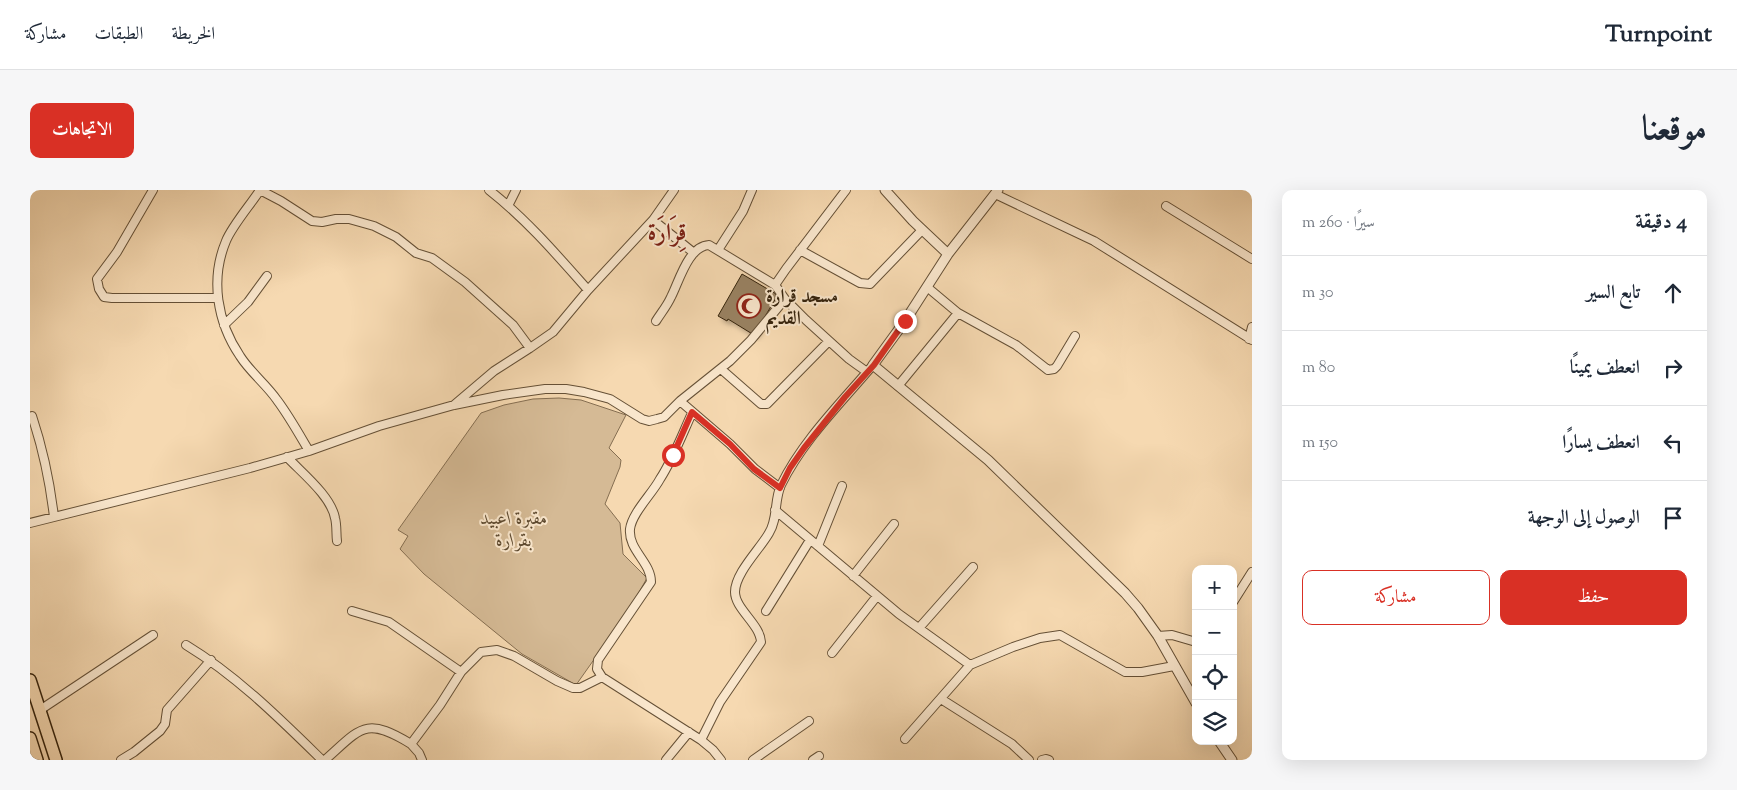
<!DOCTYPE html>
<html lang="ar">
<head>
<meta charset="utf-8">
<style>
	body { margin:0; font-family:"Sorts Mill Goudy",Amiri,serif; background:#f6f6f7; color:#1f2937; direction:rtl }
	.controls { position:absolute; right:15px; bottom:15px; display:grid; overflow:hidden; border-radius:10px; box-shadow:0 5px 20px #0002 }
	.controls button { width:45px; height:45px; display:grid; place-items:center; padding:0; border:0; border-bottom:1px solid #e0e1e3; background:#fff; color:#1f2937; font:25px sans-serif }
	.stop { position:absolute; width:15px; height:15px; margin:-11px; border:4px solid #d93025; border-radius:50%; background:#fff }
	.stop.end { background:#d93025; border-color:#fff; box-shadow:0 1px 5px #0008 }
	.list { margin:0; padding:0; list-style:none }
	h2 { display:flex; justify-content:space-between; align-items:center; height:65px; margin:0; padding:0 20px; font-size:21px }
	h2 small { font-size:16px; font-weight:400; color:#747a83 }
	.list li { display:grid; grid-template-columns:32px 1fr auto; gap:15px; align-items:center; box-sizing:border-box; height:75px; padding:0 20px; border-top:1px solid #e0e1e3 }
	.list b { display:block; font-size:19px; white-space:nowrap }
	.list em { font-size:16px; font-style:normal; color:#747a83 }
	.actions { display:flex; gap:10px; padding:15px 20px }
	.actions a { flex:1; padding:11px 0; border:1px solid #d93025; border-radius:10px; text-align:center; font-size:18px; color:#d93025 }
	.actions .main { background:#d93025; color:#fff }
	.icon { flex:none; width:28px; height:28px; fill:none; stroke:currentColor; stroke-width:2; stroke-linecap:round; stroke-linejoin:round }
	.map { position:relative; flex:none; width:1222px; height:570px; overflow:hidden; direction:ltr; border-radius:10px }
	header { display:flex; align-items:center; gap:30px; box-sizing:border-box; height:70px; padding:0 25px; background:#fff; border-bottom:1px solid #e0e1e3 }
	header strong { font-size:24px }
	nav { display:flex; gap:28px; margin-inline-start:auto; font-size:18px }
	.intro { display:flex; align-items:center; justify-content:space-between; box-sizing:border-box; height:120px; padding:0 30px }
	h1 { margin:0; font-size:35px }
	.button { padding:12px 22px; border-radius:10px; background:#d93025; color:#fff; font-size:18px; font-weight:700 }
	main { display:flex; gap:30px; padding:0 30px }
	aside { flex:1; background:#fff; border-radius:10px; box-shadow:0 5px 20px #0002 }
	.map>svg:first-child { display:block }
</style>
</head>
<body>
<header>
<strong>Turnpoint</strong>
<nav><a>الخريطة</a><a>الطبقات</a><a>مشاركة</a></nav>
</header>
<div class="intro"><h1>موقعنا</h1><a class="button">الاتجاهات</a></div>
<main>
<aside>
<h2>4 دقيقة<small>سيرًا · 260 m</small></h2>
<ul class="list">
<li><svg class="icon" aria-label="ahead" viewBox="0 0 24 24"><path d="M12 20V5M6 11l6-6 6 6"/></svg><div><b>تابع السير</b></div><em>30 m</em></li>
<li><svg class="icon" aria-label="right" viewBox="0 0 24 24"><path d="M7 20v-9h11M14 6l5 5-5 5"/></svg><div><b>انعطف يمينًا</b></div><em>80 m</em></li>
<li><svg class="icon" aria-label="left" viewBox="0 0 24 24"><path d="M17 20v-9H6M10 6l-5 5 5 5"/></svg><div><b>انعطف يسارًا</b></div><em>150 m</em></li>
<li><svg class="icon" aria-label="arrive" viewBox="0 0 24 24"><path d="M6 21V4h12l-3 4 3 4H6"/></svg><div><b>الوصول إلى الوجهة</b></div></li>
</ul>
<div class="actions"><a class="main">حفظ</a><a>مشاركة</a></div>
</aside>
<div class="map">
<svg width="1222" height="570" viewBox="0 0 1222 570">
	<defs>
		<filter id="shadow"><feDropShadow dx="4" dy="4" stdDeviation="2.5" flood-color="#0004"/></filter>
	</defs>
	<rect width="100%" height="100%" fill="#f6d9b1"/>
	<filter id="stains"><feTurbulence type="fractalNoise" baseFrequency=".004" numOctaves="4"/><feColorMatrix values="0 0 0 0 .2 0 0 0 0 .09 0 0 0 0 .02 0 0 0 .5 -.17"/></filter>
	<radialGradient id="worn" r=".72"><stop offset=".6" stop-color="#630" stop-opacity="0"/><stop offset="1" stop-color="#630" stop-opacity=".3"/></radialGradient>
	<path fill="#d5ba95" stroke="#856e51" d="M529,208l22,2 45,15 -17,33 12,12 -1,7 -15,37 15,19 3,31 24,24 -18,32 -53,75 -54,-31 -98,-80 -24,-25 8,-13 -10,-6 83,-117 23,-8 29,-6z"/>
	<path fill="#998262" stroke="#35230d" filter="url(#shadow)" d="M712,84l34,20v4l-22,37 -26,-16 -1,2 -9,-5z"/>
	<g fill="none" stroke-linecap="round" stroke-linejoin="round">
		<g stroke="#655036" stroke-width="10">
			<path id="minor" d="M123,0l-36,62 -20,27 2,10 5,8 8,1h105
				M230,0l21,11 31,20 10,1 14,-3h13l25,7 22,11 20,16 16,5 33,24 48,43 17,23
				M230,0c-9,14 -28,36 -34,51 -16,38 -9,81 14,115 10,16 26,28 37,44 12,16 22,34 32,51
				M459,0c37,29 68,65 99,100
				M965,4l99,47 158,99
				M478,16l8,-16
				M1136,16l86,53
				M623,30l41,33
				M688,60l25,-39 9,-21
				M770,60l60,33 10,1 52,-54
				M745,95l11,-16 60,-79
				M897,97l31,26 58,32 32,25 6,-1 3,-3 18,-30
				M626,131c5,-8 11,-15 15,-24 8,-15 17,-51 38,-52l66,40 10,14 21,21 43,39 18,13
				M194,135l24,-23 19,-26
				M1219,149l3,-12
				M691,179l40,35h6l62,-63
				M868,196l60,-73
				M650,211l50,43 25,25 25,19
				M424,215l40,-34 36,-23 23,-16 35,-42 65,-70 21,-30
				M662,223c-10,22 -19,46 -32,66 -8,15 -28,34 -30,50 -2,21 21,33 21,53l-53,78 -1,9 5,8 99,63 12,10 8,10
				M2,226c11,33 18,67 22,101
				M257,267c15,16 44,39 48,61 2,7 1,16 2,23
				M745,320l124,104 71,51
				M0,333l220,-55 59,-17 70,-25 75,-21 49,-10 42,-6h21l18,3 26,7 32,20 7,2 8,-2 7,-2 16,-16 50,-40 21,-21 34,-41
				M788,356l24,-60
				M823,386l41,-52
				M1203,412l19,-30
				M322,421l37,11 72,50
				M736,421l44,-71
				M889,438l54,-61
				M1128,446l14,-1 24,7
				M156,455c51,31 94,74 136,115
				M802,463l45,-57
				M911,509l71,45 17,16
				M10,520l113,-75
				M875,549l65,-74 43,-18 27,-9 20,-3 65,37h17l32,-6
				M671,550l19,-38 41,-60c-1,-18 -26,-33 -26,-50 0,-19 25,-43 34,-59 9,-14 5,-33 12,-48 22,-45 60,-82 92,-120
				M91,570l13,-8 26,-21 5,-7 2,-14 44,-50
				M295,570c36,-32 40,-44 86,-16
				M392,570l-3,-7 -8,-9 29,-39 21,-33 20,-20 16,-2 17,6 43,25 16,7h7l22,-11
				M636,570l23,-28
				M723,570l56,-39
				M783,570l6,-4
				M1012,570l4,-1 3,1"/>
		</g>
		<g stroke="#655036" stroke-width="11">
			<path id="tertiary" d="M855,0l28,31 35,33
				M968,0l-50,64 -43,67 -32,44 115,95 137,133 13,15 20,28 38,67
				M1189,551l13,19"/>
		</g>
		<g stroke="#35230d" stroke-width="14">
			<path id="primary" d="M0,490l26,80
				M0,548l7,22"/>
		</g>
		<use href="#minor" stroke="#f9e6cc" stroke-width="8"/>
		<use href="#tertiary" stroke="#f9e6cc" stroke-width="9"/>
		<use href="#primary" stroke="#f6d9b1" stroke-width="11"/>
	</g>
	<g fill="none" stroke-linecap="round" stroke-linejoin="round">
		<path stroke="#d93025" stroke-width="6" d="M643,265l19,-43 38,32 24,25 26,19 10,-20 14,-20 41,-51 29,-32 31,-44"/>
	</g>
	<defs>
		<g id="mosque-ring" transform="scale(1.25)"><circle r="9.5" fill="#f9e6cc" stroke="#8f2418" stroke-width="1.5"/><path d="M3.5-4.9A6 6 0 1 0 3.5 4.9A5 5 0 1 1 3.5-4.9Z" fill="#8f2418"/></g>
	</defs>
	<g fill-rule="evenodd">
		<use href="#mosque-ring" x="719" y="116"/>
	</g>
	<g text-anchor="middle" stroke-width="4" stroke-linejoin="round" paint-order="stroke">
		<g font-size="19" font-weight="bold" fill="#35230d" stroke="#f9e6cc" text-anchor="start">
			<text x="736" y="112">مسجد قرارة<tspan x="736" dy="22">القديم</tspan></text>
		</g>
		<g font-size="19" font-style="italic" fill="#5d492f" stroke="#f9e6cc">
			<text x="484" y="334">مقبرة اعبيد<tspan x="484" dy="22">بقرارة</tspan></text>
		</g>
		<g font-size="24" font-weight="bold" fill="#7a1f14" stroke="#f9e6cc">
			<text x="637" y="50">قِرَارَة</text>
		</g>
	</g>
	<rect width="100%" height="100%" filter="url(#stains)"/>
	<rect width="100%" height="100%" fill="url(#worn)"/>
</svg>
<div class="controls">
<button>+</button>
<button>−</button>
<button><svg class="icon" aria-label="locate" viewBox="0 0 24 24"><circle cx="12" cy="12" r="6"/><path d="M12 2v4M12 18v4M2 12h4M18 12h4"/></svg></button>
<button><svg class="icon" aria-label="layers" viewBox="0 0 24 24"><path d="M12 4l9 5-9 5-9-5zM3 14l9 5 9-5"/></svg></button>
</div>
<div class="stop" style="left:643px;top:265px"></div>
<div class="stop end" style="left:875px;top:131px"></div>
</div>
</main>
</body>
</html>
